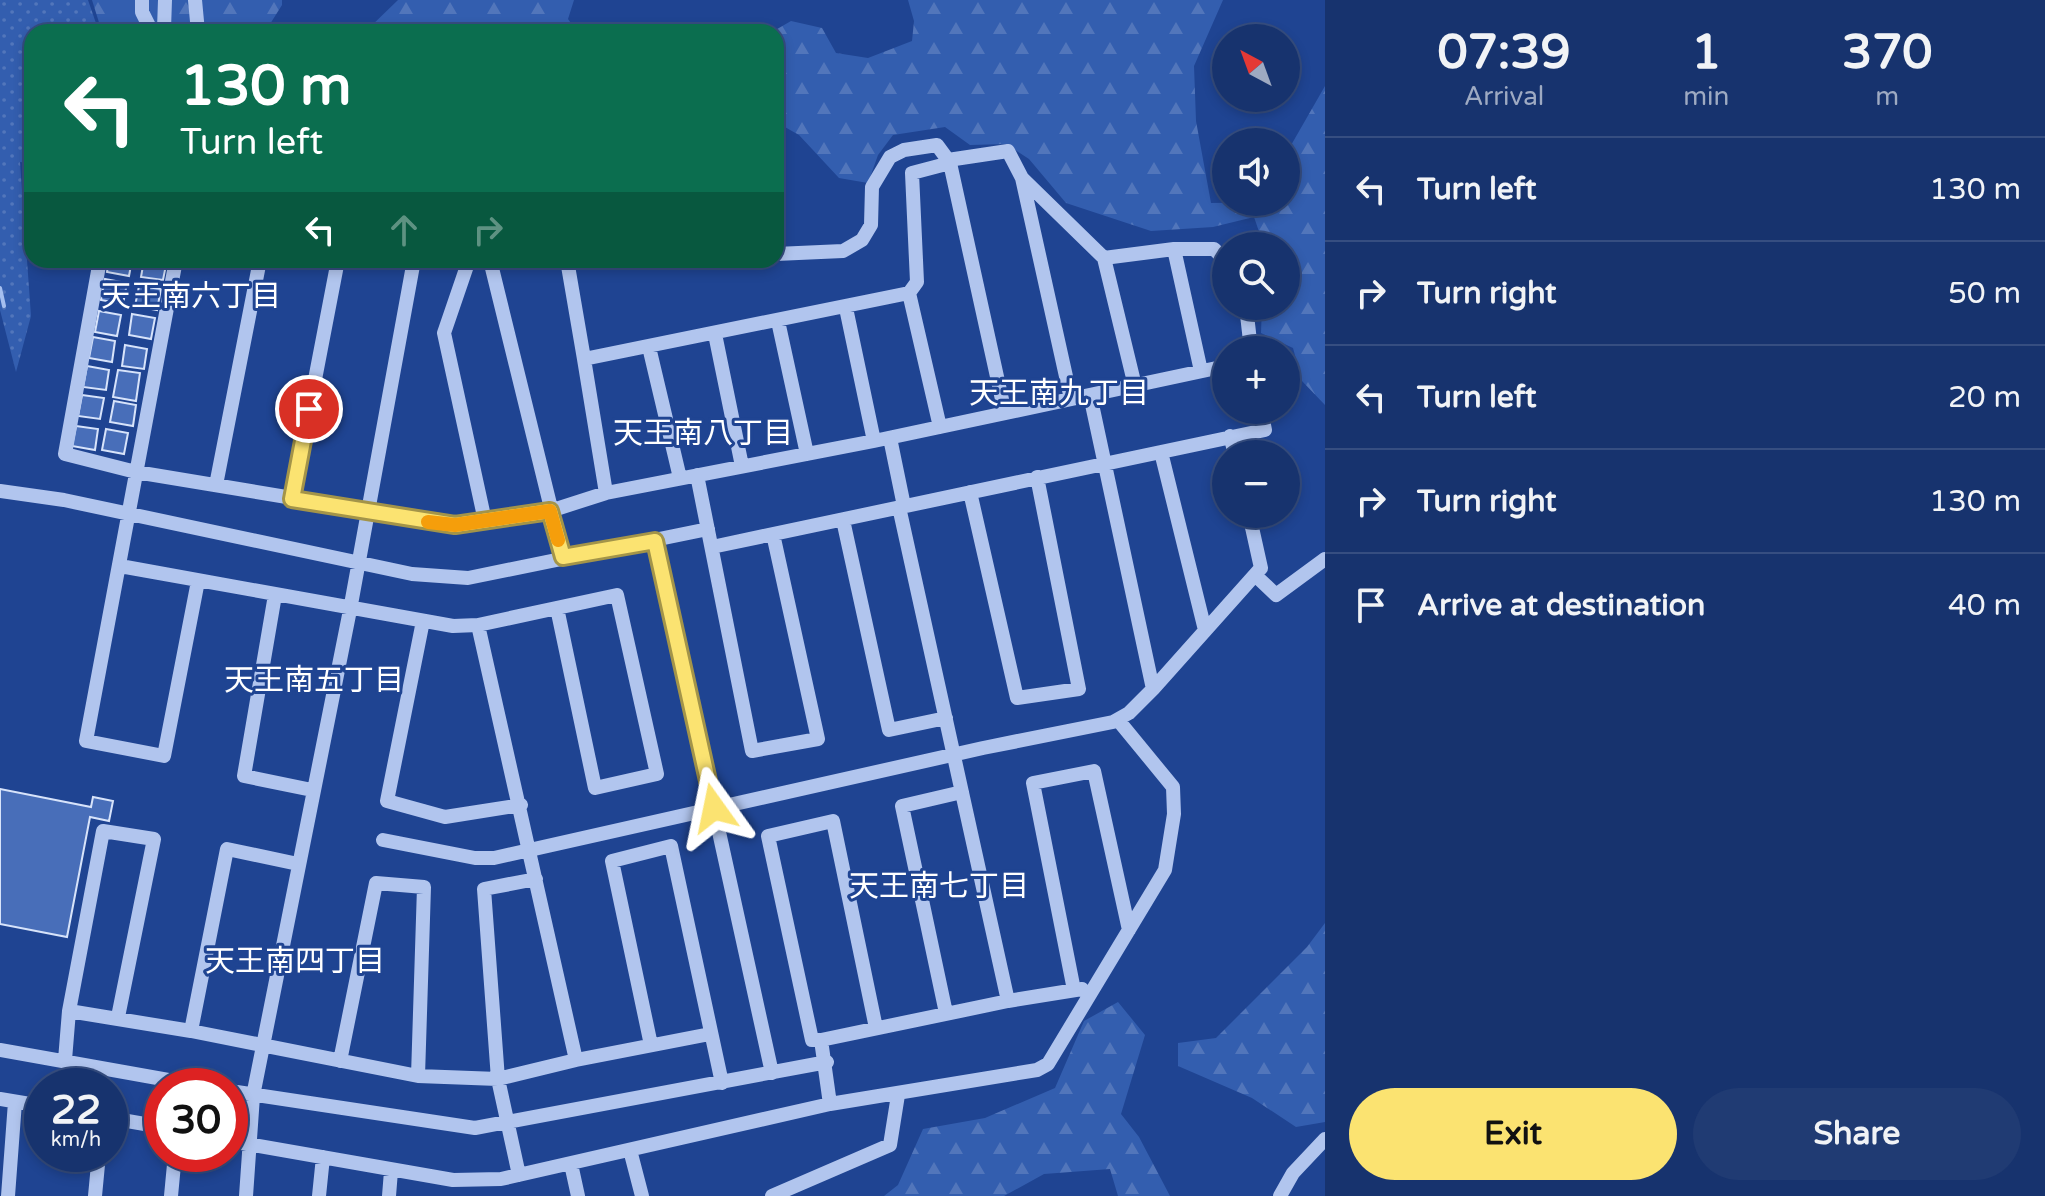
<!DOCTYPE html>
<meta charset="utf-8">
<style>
body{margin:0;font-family:"Varela Round","Noto Sans JP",sans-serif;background:#203b73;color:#f1f3f6;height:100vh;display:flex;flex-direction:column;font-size:30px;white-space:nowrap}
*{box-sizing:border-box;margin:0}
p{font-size:26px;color:#9eaac2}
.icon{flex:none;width:44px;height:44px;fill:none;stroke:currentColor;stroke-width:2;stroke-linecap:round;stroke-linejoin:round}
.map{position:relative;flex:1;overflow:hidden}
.side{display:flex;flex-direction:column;background:#17336e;width:720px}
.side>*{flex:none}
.banner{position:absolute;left:24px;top:24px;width:760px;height:244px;border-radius:24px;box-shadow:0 4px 12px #0003,0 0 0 2px #364e81;background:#0b6e4f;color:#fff;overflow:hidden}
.needle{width:52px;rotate:319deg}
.buttons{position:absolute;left:1212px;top:24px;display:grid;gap:16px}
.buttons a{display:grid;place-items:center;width:88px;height:88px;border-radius:50%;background:#17336e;box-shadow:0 4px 12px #0003,0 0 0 2px #364e81;font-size:40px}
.speed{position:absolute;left:24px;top:1068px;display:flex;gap:16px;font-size:40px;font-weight:700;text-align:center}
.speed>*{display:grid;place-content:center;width:104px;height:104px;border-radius:50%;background:#17336e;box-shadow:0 4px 12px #0003,0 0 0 2px #364e81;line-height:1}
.speed small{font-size:20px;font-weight:400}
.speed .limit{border:12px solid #d22;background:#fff;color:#111}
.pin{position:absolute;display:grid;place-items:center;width:68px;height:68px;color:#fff;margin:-34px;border:4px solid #fff;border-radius:50%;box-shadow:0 2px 8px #0007}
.me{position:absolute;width:88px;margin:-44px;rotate:348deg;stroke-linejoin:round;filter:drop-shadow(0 0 6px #0008)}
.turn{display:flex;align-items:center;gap:28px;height:168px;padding:0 24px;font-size:36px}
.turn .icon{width:104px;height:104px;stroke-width:2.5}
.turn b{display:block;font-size:56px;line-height:68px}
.lanes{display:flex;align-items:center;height:76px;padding:0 24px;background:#0003;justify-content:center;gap:40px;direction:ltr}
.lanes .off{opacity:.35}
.eta{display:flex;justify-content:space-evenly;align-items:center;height:136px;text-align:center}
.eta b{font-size:48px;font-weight:800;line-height:56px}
.primary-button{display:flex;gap:16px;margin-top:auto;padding:16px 24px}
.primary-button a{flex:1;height:92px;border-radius:48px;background:#fbe371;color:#111;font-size:32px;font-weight:800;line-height:92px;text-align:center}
.primary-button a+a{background:#203b73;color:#f1f3f6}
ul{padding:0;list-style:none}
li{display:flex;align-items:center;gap:24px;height:104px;padding:0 24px;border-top:2px solid #364e81}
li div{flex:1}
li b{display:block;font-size:30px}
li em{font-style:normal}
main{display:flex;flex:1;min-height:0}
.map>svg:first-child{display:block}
.forest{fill:url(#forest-firs)}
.park{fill:url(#park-dots)}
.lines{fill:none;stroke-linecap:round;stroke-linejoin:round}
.stream{stroke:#a5bfef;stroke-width:4}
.building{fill:#486eb9;stroke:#d7e3fa;stroke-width:2}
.minor{stroke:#b1c5ee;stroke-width:14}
.route-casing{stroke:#a39449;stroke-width:20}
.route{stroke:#fbe371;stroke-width:14}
.slow{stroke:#f59e0b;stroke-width:14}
.labels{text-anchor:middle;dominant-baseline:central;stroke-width:6;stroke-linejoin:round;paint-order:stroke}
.neighbourhood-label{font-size:30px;fill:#fff;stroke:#1f4492}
</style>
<main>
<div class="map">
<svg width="1325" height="1196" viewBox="0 0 1325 1196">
<defs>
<pattern id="forest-firs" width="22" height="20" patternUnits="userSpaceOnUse" patternTransform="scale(2)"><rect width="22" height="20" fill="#335eaf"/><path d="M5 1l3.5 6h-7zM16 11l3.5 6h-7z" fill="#5276bb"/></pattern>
<pattern id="park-dots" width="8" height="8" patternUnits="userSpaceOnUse" patternTransform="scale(2)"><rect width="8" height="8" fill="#335eaf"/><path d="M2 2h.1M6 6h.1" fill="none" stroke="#5276bb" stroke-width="1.8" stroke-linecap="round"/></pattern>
</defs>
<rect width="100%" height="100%" fill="#1f4492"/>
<path class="forest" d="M92 0H282V5L265 32H102Z
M398 0H574L568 19 577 32H365Z
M908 0H1223L1194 66 1196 121 1211 203 1286 202V154L1325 86V405L1302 381 1293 348 1261 333 1262 306H1286V246H1264L1254 217 1213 227 1151 231 1066 203 1029 159 1006 144 970 145 945 127 893 135 878 155 868 183 839 178 799 135 776 122V32H772L791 21 822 28 836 53 868 58 912 41 914 21Z
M1325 923V1122L1296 1127 1252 1098 1178 1066V1043L1216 1038 1307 947Z
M1118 1002 1145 1035 1121 1114 1139 1137 1170 1196H1118L1110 1169 1044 1174 1004 1196H884L898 1185 923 1129 985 1118 1055 1088 1084 1021Z"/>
<path class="park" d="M0 0H88L99 32H32V163L20 162 31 316 16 372 0 310Z"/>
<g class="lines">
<path class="stream" d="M0 288 4 306"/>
</g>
<path class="building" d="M109 260H132L129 276 107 272Z
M144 260H167L163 280 141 277Z
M105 279 127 283 123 304 101 300Z
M139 286 161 289 157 310 135 306Z
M99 311 121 315 117 336 95 332Z
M132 314 155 318 151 339 129 335Z
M93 337 115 341 112 362 89 358Z
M125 345 147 349 144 369 122 366Z
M87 366 109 370 106 390 83 387Z
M118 370 140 373 136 401 113 397Z
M82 395 104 398 100 419 78 416Z
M114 401 136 405 133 426 110 422Z
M76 426 98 429 95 450 72 446Z
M106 429 128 433 124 454 102 450Z
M0 789 91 807 93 797 113 801 109 821 90 817 67 937 0 924Z"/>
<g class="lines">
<path class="minor" d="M142 0V12L152 32
M195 0 198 32
M160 32 164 29 165 0
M950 163 1005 413
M1023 179 1104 258 1174 249H1214L1226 261
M1174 249 1201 371
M776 254 843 251 862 240 871 225 872 187 890 157 904 150 937 145 948 160
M1104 258 1135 386
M100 260 65 454 136 472 455 525 550 511 606 493 874 441 1226 366
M176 260 86 741 164 756 198 581
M469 260 444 333 485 521
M490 260 563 557
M567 260 584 359 909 293 917 282 912 173 950 163 948 160 1008 151 1022 178 1071 399
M909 293 940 427
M1246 306 1251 350
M846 308 874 441
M778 321 807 454
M715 334 742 466
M649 347 680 478
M584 359 606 493
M1090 395 1153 689
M1230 436 1235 454
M890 438 904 506
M1161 452 1205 630
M697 475 752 751 818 739 773 534
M216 485 260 260
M0 491 64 500 412 574 468 578 708 529
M970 492 1017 698 1079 689 1037 477
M292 499 338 260
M843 520 889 730 946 718
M655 541 772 1073
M712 547 1265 430 1261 410
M120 566 453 626 478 625 617 595 657 774 595 788 557 608
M1255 575 1276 595 1325 559
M275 595 244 776 312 790
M423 621 387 801 445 817 521 805
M478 625 576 1060
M383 840 475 858H494L983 748 1113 722 1129 713 1153 689 1261 568 1249 514
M1074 990 1033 783 1094 771 1129 930
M1008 1001 1082 989
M69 1011 191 1031 418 1076 498 1079 576 1060 710 1034
M946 1013 902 806 962 792
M191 1031 227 849 298 864
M821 1040H812L768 836 833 821 876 1028
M651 1045 612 861 671 846 722 1083
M0 1050 202 1086
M65 1060 69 1011 103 831 154 839 118 1017
M340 1061 376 883 424 887 418 1076
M230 1091 475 1128 827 1062
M0 1099 42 1106
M830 1104 821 1040 1008 1001 899 507
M110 1118 162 1127
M230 1141 453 1180 501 1179 830 1104 1037 1070 1048 1064 1165 870 1174 814 1173 787 1118 720
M630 1150 642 1196
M571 1164 578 1196
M519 1175 498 1079 484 889 536 879
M8 1196 15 1102
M95 1196 99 1154
M171 1196 175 1154
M246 1196 253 1096 350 610 414 260
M319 1196 323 1157
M389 1196 391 1171
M772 1196 890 1145 898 1095
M1280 1196 1293 1173 1325 1139"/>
</g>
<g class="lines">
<defs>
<path id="route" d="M309 409 292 499 455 525 550 511 563 557 655 541 714 808"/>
</defs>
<use href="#route" class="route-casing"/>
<use href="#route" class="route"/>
<path class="slow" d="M428 522 455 525 550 511 558 540"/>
</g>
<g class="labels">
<g class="neighbourhood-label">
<text x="191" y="296">天王南六丁目</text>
<text x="1059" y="393">天王南九丁目</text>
<text x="703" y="433">天王南八丁目</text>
<text x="314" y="680">天王南五丁目</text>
<text x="939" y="886">天王南七丁目</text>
<text x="295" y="961">天王南四丁目</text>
</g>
</g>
</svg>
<div class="buttons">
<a><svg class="needle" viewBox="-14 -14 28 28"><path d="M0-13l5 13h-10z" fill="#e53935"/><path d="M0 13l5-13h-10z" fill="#9eaac2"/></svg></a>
<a><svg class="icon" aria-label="sound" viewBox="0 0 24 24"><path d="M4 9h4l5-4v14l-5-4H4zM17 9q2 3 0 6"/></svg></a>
<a><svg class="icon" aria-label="search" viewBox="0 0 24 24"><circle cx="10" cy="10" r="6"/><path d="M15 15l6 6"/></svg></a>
<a>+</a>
<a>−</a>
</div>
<div class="speed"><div>22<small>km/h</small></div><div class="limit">30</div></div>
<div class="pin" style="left:309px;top:409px;background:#d93025"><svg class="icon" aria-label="arrive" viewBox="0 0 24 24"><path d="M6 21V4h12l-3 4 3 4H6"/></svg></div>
<svg class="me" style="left:714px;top:808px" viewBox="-20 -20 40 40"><path d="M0-17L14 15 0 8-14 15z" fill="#fbe371" stroke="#fff" stroke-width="4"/></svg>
<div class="banner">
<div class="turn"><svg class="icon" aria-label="left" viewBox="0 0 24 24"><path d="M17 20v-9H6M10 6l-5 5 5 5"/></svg><div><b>130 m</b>Turn left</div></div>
<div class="lanes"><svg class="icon" aria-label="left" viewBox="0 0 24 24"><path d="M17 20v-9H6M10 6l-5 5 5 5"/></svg><svg class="icon off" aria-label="ahead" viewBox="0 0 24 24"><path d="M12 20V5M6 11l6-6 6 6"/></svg><svg class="icon off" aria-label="right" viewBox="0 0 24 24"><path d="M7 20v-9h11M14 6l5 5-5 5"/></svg></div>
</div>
</div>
<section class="side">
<div class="eta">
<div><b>07:39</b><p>Arrival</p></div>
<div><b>1</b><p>min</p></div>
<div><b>370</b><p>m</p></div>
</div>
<ul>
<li><svg class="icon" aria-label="left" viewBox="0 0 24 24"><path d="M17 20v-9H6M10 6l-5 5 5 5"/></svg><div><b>Turn left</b></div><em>130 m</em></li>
<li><svg class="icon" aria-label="right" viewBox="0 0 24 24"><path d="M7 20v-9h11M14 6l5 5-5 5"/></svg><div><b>Turn right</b></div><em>50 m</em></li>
<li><svg class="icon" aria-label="left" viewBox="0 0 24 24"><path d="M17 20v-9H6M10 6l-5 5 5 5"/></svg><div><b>Turn left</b></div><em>20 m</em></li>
<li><svg class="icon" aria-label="right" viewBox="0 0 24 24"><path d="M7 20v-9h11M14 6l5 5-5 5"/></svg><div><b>Turn right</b></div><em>130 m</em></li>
<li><svg class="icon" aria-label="arrive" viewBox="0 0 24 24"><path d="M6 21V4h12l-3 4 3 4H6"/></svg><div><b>Arrive at destination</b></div><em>40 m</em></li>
</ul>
<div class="primary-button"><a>Exit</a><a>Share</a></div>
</section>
</main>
